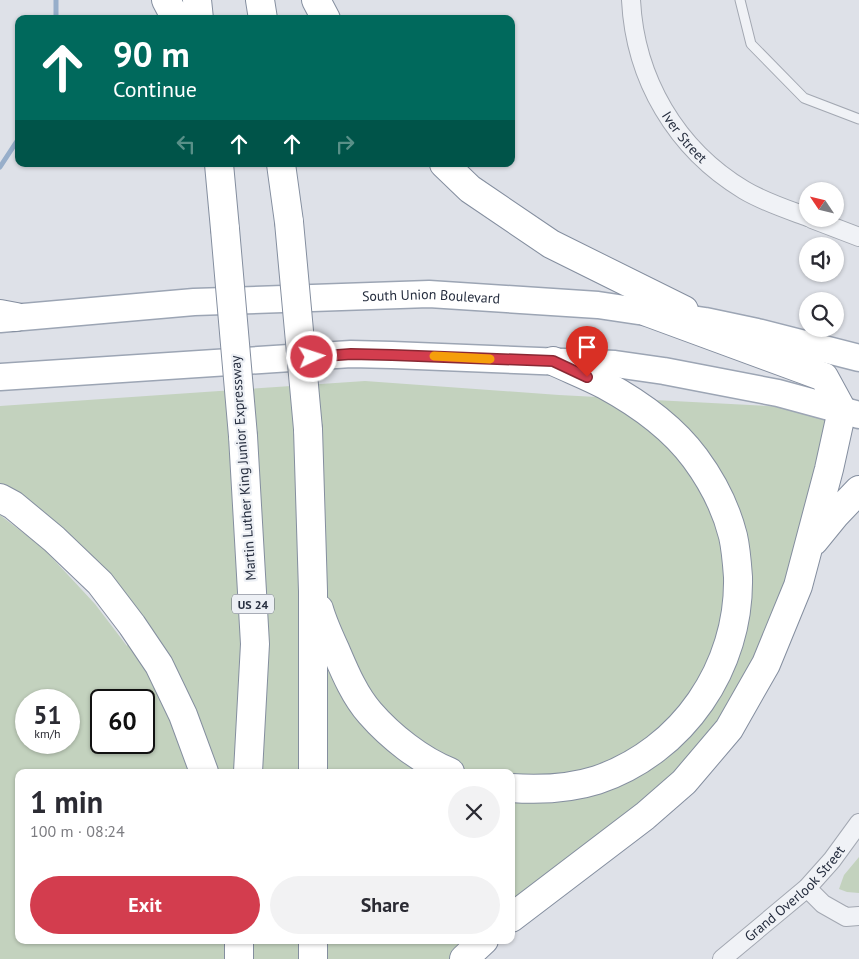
<!DOCTYPE html>
<meta charset="utf-8">
<style>
body{margin:0;font-family:"PT Sans",sans-serif;background:#f2f2f3;color:#2b2b33;height:100vh;display:flex;flex-direction:column;font-size:19px;white-space:nowrap}
*{box-sizing:border-box;margin:0}
p{font-size:16px;color:#7c7c81}
.icon{flex:none;width:28px;height:28px;fill:none;stroke:currentColor;stroke-width:2;stroke-linecap:round;stroke-linejoin:round}
.map{position:relative;flex:1;overflow:hidden}
.sheet{position:absolute;left:15px;top:769px;width:500px;height:175px;display:flex;flex-direction:column;background:#fff;border-radius:10px;box-shadow:0 1px 4px #0004}
.sheet>*{flex:none}
.hud{position:absolute;left:15px;top:15px;width:500px;height:152px;border-radius:10px;box-shadow:0 1px 4px #0004;background:#00695c;color:#fff;overflow:hidden}
.needle{width:32px;rotate:305deg}
.buttons{position:absolute;left:799px;top:182px;display:grid;gap:10px}
.buttons a{display:grid;place-items:center;width:45px;height:45px;border-radius:50%;background:#fff;box-shadow:0 1px 4px #0004;font-size:25px}
.speed{position:absolute;left:15px;top:689px;display:flex;gap:10px;font-size:25px;font-weight:700;text-align:center}
.speed>*{display:grid;place-content:center;width:65px;height:65px;border-radius:50%;background:#fff;box-shadow:0 1px 4px #0004;line-height:1}
.speed small{font-size:12px;font-weight:400}
.speed .limit{border:2px solid #111;border-radius:8px;background:#fff;color:#111}
.pin{position:absolute;display:grid;place-items:center;width:42px;height:42px;color:#fff;margin:-51px -21px;border-radius:50% 50% 50% 0;rotate:-45deg;box-shadow:0 0 5px #0007}
.pin .icon{rotate:45deg}
.me{position:absolute;width:55px;margin:-28px;rotate:86deg;stroke-linejoin:round;filter:drop-shadow(0 0 4px #0008)}
.turn{display:flex;align-items:center;gap:18px;height:105px;padding:0 15px;font-size:22px}
.turn .icon{width:65px;height:65px;stroke-width:2.5}
.turn b{display:block;font-size:35px;line-height:42px}
.lanes{display:flex;align-items:center;height:48px;padding:0 15px;background:#0003;justify-content:center;gap:25px;direction:ltr}
.lanes .off{opacity:.35}
.round{display:grid;place-items:center;flex:none;width:52px;height:52px;border-radius:26px;background:#f2f2f3}
.overview{display:flex;align-items:center;justify-content:space-between;height:85px;padding:0 15px}
h1{font-size:30px;font-weight:600;line-height:38px}
.cta{display:flex;gap:10px;margin-top:auto;padding:10px 15px}
.cta a{flex:1;height:58px;border-radius:30px;background:#d33d4e;color:#fff;font-size:20px;font-weight:600;line-height:58px;text-align:center}
.cta a+a{background:#f2f2f3;color:#2b2b33}
.map>svg:first-child{display:block}
.green{fill:#c3d2be;fill-rule:evenodd}
.lines{fill:none;stroke-linecap:round;stroke-linejoin:round}
.stream{stroke:#97aeca;stroke-width:5}
.service-casing{stroke:#a3a8b2;stroke-width:11}
.minor-casing{stroke:#a3a8b2;stroke-width:20}
.primary-casing{stroke:#9ca5b4;stroke-width:29}
.motorway-casing{stroke:#848e9f;stroke-width:30}
.service{stroke:#f0f2f6;stroke-width:9}
.minor{stroke:#f0f2f6;stroke-width:18}
.primary{stroke:#fff;stroke-width:26}
.motorway{stroke:#fff;stroke-width:28}
.motorway-bridge-casing{stroke:#848e9f;stroke-width:30;stroke-linecap:butt}
.motorway-bridge{stroke:#fff;stroke-width:28}
.route-casing{stroke:#892833;stroke-width:12}
.route{stroke:#d33d4e;stroke-width:9}
.slow{stroke:#f59e0b;stroke-width:9}
.labels{text-anchor:middle;dominant-baseline:central;stroke-width:4.5;stroke-linejoin:round;paint-order:stroke}
.shield{fill:#edf0f5;stroke:#626876;stroke-width:1}
.shield-label{font-size:12px;font-weight:bold;fill:#262e3f}
.street-label{font-size:14px;fill:#262e3f;stroke:#edf0f5}
</style>
<div class="map">
<svg width="859" height="959" viewBox="0 0 859 959">
<rect width="100%" height="100%" fill="#dee1e8"/>
<path class="green" d="M365 381 559 395 842 410 798 586 729 729 511 918V772H19V940H487L466 959H0V515L43 548 95 604 127 646 135 613 0 487V406ZM26 700H69V742H26ZM101 700H144V742H101Z
M859 857V893L847 892 839 889 844 875Z"/>
<g class="lines">
<path class="stream" d="M56 19V0
M0 167 19 138"/>
<defs>
<path id="service" d="M740 0 751 44 804 98 859 119"/>
<g id="minor">
<path id="s1" d="M631 0C635 79 676 149 744 190 764 202 786 209 808 217"/>
<path d="M812 219 859 237"/>
<path d="M807 888 823 904 846 917 859 916"/>
<path id="s2" d="M722 959 807 888 832 860 859 823"/>
</g>
<g id="primary">
<path id="s3" d="M0 319 194 302 429 294 598 305 705 321 757 332 859 358"/>
<path d="M0 377 351 354 392 355 615 364 664 371 778 393 859 415"/>
</g>
<path id="motorway" d="M166 0 176 19
M197 0 199 19
M260 0 263 19
M316 0 326 19
M219 164 225 229
M281 164 289 222
M444 164 470 189 551 244 684 310
M0 314 16 317
M308 429 313 591V772
M243 436 255 644 248 772
M0 498 13 505 54 539 100 583 132 625 159 665 183 715 204 772
M814 541 836 514 859 490
M319 609C323 623 329 636 335 649 344 670 354 695 370 713 390 736 421 761 450 772
M511 788C540 790 569 789 597 780 683 751 740 667 738 577 737 563 736 549 733 536 726 508 712 481 695 458 672 427 638 403 605 385 588 376 570 369 553 361
M511 918 645 816 684 782 729 729 766 664 798 586 829 469 842 410 824 377 647 312
M239 959V940
M313 959V940
M464 959 484 940"/>
</defs>
<use href="#service" class="service-casing"/>
<use href="#minor" class="minor-casing"/>
<use href="#primary" class="primary-casing"/>
<use href="#motorway" class="motorway-casing"/>
<use href="#service" class="service"/>
<use href="#minor" class="minor"/>
<use href="#primary" class="primary"/>
<use href="#motorway" class="motorway"/>
<defs>
<path id="motorway-bridge" d="M289 222 308 429
M225 229 243 436"/>
</defs>
<use href="#motorway-bridge" class="motorway-bridge-casing"/>
<use href="#motorway-bridge" class="motorway-bridge"/>
</g>
<g class="lines">
<defs>
<path id="route" d="M312 357 351 354 392 355 553 361 587 377"/>
</defs>
<use href="#route" class="route-casing"/>
<use href="#route" class="route"/>
<path class="slow" d="M434 356 490 359"/>
</g>
<g class="labels">
<rect class="shield" x="232" y="594.5" width="42" height="19" rx="4"/>
<g class="shield-label">
<text x="253" y="604">US 24</text>
</g>
<g class="street-label">
<text stroke="none"><textPath href="#s1" startOffset="150">Iver Street</textPath></text>
<text stroke="none"><textPath href="#s3" startOffset="432">South Union Boulevard</textPath></text>
<text transform="translate(243 468) rotate(-94)">Martin Luther King Junior Expressway</text>
<text stroke="none"><textPath href="#s2" startOffset="98">Grand Overlook Street</textPath></text>
</g>
</g>
</svg>
<div class="buttons">
<a><svg class="needle" viewBox="-14 -14 28 28"><path d="M0-13l5 13h-10z" fill="#e53935"/><path d="M0 13l5-13h-10z" fill="#7c7c81"/></svg></a>
<a><svg class="icon" aria-label="sound" viewBox="0 0 24 24"><path d="M4 9h4l5-4v14l-5-4H4zM17 9q2 3 0 6"/></svg></a>
<a><svg class="icon" aria-label="search" viewBox="0 0 24 24"><circle cx="10" cy="10" r="6"/><path d="M15 15l6 6"/></svg></a>
</div>
<div class="speed"><div>51<small>km/h</small></div><div class="limit">60</div></div>
<div class="pin" style="left:587px;top:377px;background:#d93025"><svg class="icon" aria-label="arrive" viewBox="0 0 24 24"><path d="M6 21V4h12l-3 4 3 4H6"/></svg></div>
<svg class="me" style="left:312px;top:357px" viewBox="-20 -20 40 40"><circle r="17" fill="#d33d4e" stroke="#fff" stroke-width="3"/><path d="M0-11L8 9 0 5-8 9z" fill="#fff"/></svg>
<div class="hud">
<div class="turn"><svg class="icon" aria-label="ahead" viewBox="0 0 24 24"><path d="M12 20V5M6 11l6-6 6 6"/></svg><div><b>90 m</b>Continue</div></div>
<div class="lanes"><svg class="icon off" aria-label="left" viewBox="0 0 24 24"><path d="M17 20v-9H6M10 6l-5 5 5 5"/></svg><svg class="icon" aria-label="ahead" viewBox="0 0 24 24"><path d="M12 20V5M6 11l6-6 6 6"/></svg><svg class="icon" aria-label="ahead" viewBox="0 0 24 24"><path d="M12 20V5M6 11l6-6 6 6"/></svg><svg class="icon off" aria-label="right" viewBox="0 0 24 24"><path d="M7 20v-9h11M14 6l5 5-5 5"/></svg></div>
</div>
<section class="sheet">
<div class="overview"><div><h1>1 min</h1><p>100 m · 08:24</p></div><a class="round"><svg class="icon" aria-label="close" viewBox="0 0 24 24"><path d="M6 6l12 12M18 6L6 18"/></svg></a></div>
<div class="cta"><a>Exit</a><a>Share</a></div>
</section>
</div>
